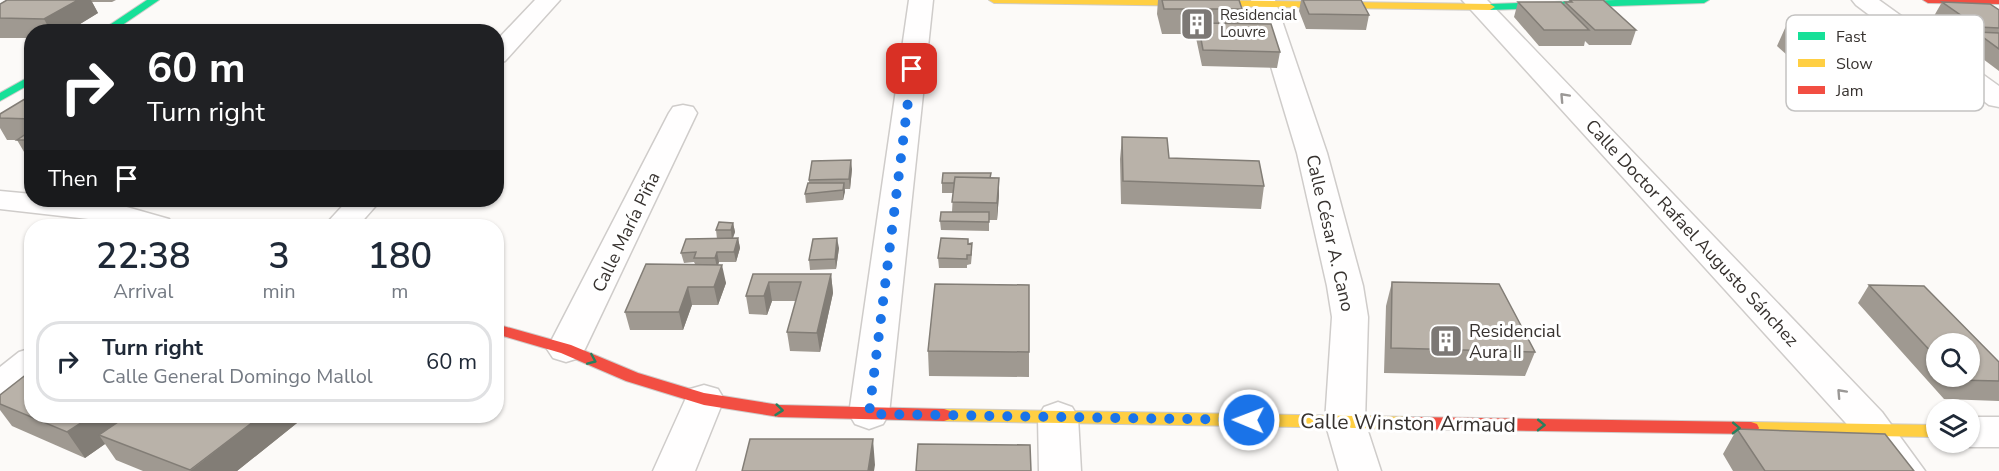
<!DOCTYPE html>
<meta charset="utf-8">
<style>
body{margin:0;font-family:"Nunito Sans",sans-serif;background:#f2f2f3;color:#1f2937;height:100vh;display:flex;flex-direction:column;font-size:22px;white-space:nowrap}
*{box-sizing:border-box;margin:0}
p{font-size:20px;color:#747a83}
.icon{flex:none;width:33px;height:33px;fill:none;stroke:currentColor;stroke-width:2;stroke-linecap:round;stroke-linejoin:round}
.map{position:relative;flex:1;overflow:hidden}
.panel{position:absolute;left:24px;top:219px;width:480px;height:204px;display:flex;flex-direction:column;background:#fff;border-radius:24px;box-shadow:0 2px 4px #0004}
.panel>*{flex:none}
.hud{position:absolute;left:24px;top:24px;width:480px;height:183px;border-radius:24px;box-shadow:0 2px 4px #0004;background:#202124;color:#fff;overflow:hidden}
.controls{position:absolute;left:1926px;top:333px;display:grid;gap:12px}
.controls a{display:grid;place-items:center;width:54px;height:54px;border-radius:50%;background:#fff;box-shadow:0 2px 4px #0004;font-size:30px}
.pin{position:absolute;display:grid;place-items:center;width:51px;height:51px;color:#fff;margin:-26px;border-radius:12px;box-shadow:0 3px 9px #0006}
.me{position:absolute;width:66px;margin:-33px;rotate:271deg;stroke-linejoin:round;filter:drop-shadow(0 0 4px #0008)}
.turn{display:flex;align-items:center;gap:21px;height:126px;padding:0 24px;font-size:27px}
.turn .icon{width:78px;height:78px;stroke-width:2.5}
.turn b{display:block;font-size:42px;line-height:51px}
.then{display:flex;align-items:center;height:57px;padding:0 24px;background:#0003;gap:12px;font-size:22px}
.eta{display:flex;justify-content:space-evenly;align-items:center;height:102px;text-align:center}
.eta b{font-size:36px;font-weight:600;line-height:42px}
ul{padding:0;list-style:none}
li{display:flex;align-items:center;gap:18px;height:81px;margin:0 12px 9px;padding:0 12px;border:3px solid #e0e1e3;border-radius:24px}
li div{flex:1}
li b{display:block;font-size:22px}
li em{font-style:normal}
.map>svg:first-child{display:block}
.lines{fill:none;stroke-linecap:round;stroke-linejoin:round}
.street-casing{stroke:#cfccca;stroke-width:3}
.fast-casing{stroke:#cfccca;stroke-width:2}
.slow-casing{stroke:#cfccca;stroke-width:2}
.jam-casing{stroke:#cfccca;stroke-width:2}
.street{fill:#fffefe;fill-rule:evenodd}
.fast{fill:#16e098;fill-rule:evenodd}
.slow{fill:#ffcf43;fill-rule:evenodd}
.jam{fill:#f24e42;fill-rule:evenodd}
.wall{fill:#9f9991;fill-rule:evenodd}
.shaded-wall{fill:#827d76}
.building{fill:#b9b2a9;stroke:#827d76;stroke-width:1.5}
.oneway{stroke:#9b9896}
.oneway2{stroke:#28805e}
.route{stroke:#1a73e8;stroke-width:10;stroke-dasharray:0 18}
.labels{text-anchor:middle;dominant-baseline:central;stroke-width:6;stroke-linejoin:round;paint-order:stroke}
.far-poi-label{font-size:15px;fill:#37322f;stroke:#fff;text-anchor:start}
.street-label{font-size:18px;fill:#37322f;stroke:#fff}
.poi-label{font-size:18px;fill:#37322f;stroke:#fff;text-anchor:start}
.near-street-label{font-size:21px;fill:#37322f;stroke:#fff}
.key{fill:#fff;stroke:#c3c2c1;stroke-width:1.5}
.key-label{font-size:16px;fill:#37322f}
</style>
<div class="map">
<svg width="1999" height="471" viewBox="0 0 1999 471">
<rect width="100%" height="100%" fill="#fcfaf8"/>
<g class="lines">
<defs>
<path id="street" d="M535 0H560L505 61 496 64V41Z
M909 0H933L889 414 883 424 869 429 855 424 849 414Z
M1251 0H1275L1327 153 1363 286 1368 317 1365 422 1381 471H1339L1325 422 1332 317 1327 286 1297 153Z
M1462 0H1487L1882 412 1925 471H1881L1854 432Z
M1852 0H1879L1999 86V107L1989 105 1856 5Z
M683 105 693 107 697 113 585 349 579 358 566 362 553 358 547 349 669 113 673 107Z
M0 191 32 194V200H82L109 202 169 219 173 226H124L106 221 0 209Z
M348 200H381L358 226H324Z
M32 348V383L14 399 0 403V367L19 352Z
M704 385 718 389 724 399 695 471H653L690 389Z
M1058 402 1072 407 1078 417 1081 471H1039L1038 417 1044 407Z
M1970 417H1999V447H1970L1955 443 1970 442Z"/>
<path id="fast" d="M147 0H159L112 32H99Z
M1616 0H1709L1704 3 1490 10 1485 7 1490 4Z
M32 75V83L0 101V93Z"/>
<path id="slow" d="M989 0H1198L1490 4 1495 7 1490 10 994 3Z
M944 409 1413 417 1419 419 1421 423 1419 427 1413 429 944 421 938 419 936 415 938 411Z
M1751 422 1936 425V437L1751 434 1745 432 1743 428 1745 424Z"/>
<path id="jam" d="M1923 0H1999V4L1928 3Z
M496 324 571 345 638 373 704 393 779 405 944 409 950 411 952 415 950 419 944 421 779 417 704 405 626 381 561 353 496 334Z
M1413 417 1751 422 1757 424 1759 428 1757 432 1751 434 1413 429 1407 427 1405 423 1407 419Z"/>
</defs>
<use href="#street" class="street-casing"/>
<use href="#fast" class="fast-casing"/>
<use href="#slow" class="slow-casing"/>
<use href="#jam" class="jam-casing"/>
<use href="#street" class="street"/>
<use href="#fast" class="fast"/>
<use href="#slow" class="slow"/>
<use href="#jam" class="jam"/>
</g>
<path class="wall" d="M7 0H116L112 2H92L98 13 67 32H32V38H0V4Z
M1158 0H1239L1242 9 1240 24 1280 52 1277 68 1202 66 1196 38 1197 34H1162L1157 14Z
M1301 0H1361L1369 15 1366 30 1306 29 1299 11Z
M1569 0H1603L1636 30 1631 45H1589L1585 41 1584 46H1539L1514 17 1518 2 1564 5 1565 2H1568Z
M1942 2 1999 10V71L1967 47 1970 42 1934 16Z
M1786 26 1940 55 1928 76 1805 71 1777 46Z
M32 97V162H30L17 140H7L0 128V114Z
M1122 137 1169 158 1264 186 1261 209 1121 204 1120 159Z
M852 169 850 189H845L843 200 806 203 805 194 809 183V180Z
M991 178 999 195 997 220H989V231L941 230 940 221 952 212 953 193H942V183Z
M733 223 735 232 733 238H738L740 248 736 262H719L718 265 726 283 718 305H692L683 330H630L625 312 695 264 694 262 684 263 681 253 717 239 716 230Z
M968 244 972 253 971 264 967 265V268H939L938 258Z
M839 248 836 269 810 270 809 260Z
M753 274H831L833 293 820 352 790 351 787 332 796 301H772L767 315 749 314 746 296Z
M1392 282 1535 352 1525 376 1384 373 1386 306Z
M1869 285 1999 362V401L1944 399 1858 303ZM1936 344 1970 376H1936Z
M928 351 1029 352V377L929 376Z
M0 395 32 416H300L302 419 237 471H143L116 460 105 444 85 458 12 426 0 410Z
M1737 429 1914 471H1733L1723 454Z"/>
<path class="shaded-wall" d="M58 0H91L98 13 67 32H51L44 19Z
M851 160 852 169 850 189 849 179Z
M999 178V195L997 220V203Z
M844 183 845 192 843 200V190Z
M733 223 735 232 732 240 731 230Z
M738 238 740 248 736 262 734 252Z
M837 238 839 248 836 269 835 259Z
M717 252 719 262 717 268 715 258Z
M722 265 726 283 718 305 714 287Z
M831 274 833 293 820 352 817 333Z
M769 282 772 301 767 315 764 296Z
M688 287 692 305 683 330 679 312Z
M92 416H146L99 435 105 444 85 458 67 432Z
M261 416H300L302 419 237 471H190Z
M873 439 875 465 874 471H868Z"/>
<path class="building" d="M7 0H78L44 19 0 18V4Z
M1162 0H1239L1242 9H1164Z
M1303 0H1361L1369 15 1309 14Z
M1570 0H1603L1636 30H1595L1565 2H1572Z
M1518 2H1561L1589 30H1544Z
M1942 2 1990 4 1999 10V28L1978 27Z
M1198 23 1271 24 1280 52 1203 50Z
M1976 32 1999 33V49Z
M28 97H32V119L0 118V114Z
M32 130V140H17Z
M1122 137 1167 138 1169 158 1259 161 1264 186 1123 181Z
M851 160 849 179 809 180 812 161Z
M943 173H991L990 178 955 177 954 183H942Z
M955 177 999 178 997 203 952 202Z
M808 183H844L843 190 805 194Z
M941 212H989V222L940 221Z
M719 222 733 223 731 230H716Z
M738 238 734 252H717L715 258H694L696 252 681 253 686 239Z
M837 238 835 259 809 260 813 239Z
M941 238 968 239V244L972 243 971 255H967V259L938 258Z
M646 264 722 265 714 287H688L679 312H625Z
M753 274H831L817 333 787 332 801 282H769L764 296H746Z
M1392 282 1499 284 1535 352 1391 348Z
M935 284 1029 285V352L928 351Z
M1869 285 1924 286 1999 362V381L1957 380 1954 376H1970V344H1936V357Z
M32 370V416H92L67 432 0 404V395Z
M127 416H261L190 470 99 435Z
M1737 429 1885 434 1914 471H1765Z
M750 439H873L868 471H742Z
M918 444 1030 445 1031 471H916Z"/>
<defs><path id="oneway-chevron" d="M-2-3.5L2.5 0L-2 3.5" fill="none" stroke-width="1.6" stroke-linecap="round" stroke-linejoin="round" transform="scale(1.5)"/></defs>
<g class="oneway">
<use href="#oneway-chevron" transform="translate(1564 97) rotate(-133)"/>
<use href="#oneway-chevron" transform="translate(1841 393) rotate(-133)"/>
</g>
<g class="oneway2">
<use href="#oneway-chevron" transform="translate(592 360) rotate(23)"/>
<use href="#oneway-chevron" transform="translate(779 410) rotate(6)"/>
<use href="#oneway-chevron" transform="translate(1541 425) rotate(1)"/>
<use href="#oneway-chevron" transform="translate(1736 428) rotate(1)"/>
</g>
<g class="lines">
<path class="route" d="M912 69 869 414 1249 420"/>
</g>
<defs>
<symbol id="building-square" viewBox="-11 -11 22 22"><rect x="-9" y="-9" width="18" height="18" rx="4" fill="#7c7875" stroke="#fff"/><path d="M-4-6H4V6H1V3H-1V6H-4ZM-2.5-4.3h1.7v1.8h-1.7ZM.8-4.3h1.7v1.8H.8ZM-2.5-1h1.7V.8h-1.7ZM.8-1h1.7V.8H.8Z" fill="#fff"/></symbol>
</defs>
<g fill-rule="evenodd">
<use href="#building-square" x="1178" y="5" width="38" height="38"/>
<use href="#building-square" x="1427" y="322" width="38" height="38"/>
</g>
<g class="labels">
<g class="far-poi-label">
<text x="1220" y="15">Residencial<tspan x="1220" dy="17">Louvre</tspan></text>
</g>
<g class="street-label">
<text transform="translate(626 232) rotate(-64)">Calle María Piña</text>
<text transform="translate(1330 233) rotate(77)">Calle César A. Cano</text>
<text transform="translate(1692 233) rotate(47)">Calle Doctor Rafael Augusto Sánchez</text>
</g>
<g class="poi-label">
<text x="1469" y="331">Residencial<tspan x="1469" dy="21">Aura II</tspan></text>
</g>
<g class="near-street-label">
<text transform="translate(1408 423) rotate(1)">Calle Winston Armaud</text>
</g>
</g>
<rect x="1786" y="15" width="198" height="96" rx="9" class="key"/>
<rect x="1798" y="32" width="27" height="8" fill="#16e098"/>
<rect x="1798" y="59" width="27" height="8" fill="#ffcf43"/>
<rect x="1798" y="86" width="27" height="8" fill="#f24e42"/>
<g class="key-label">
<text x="1836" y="42">Fast</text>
<text x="1836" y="69">Slow</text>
<text x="1836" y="96">Jam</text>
</g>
</svg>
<div class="controls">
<a><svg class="icon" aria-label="search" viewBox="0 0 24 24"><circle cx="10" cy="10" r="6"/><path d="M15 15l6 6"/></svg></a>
<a><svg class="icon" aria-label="layers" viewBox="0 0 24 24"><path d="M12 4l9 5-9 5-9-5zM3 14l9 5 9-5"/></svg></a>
</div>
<div class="pin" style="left:912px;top:69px;background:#d93025"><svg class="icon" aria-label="arrive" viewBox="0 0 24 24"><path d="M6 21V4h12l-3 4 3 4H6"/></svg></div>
<svg class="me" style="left:1249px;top:420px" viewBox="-20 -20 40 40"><circle r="17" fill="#1a73e8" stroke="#fff" stroke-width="3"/><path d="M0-11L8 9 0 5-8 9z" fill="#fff"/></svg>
<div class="hud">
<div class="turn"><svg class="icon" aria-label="right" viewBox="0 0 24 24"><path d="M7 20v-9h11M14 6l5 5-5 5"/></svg><div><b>60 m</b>Turn right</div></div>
<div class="then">Then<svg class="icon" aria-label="arrive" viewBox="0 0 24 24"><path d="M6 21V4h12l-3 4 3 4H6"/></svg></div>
</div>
<section class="panel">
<div class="eta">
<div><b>22:38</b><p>Arrival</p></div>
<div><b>3</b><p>min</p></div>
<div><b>180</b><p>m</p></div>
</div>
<ul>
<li><svg class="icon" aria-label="right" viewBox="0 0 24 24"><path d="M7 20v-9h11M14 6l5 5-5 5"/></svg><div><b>Turn right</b><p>Calle General Domingo Mallol</p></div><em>60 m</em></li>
</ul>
</section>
</div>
